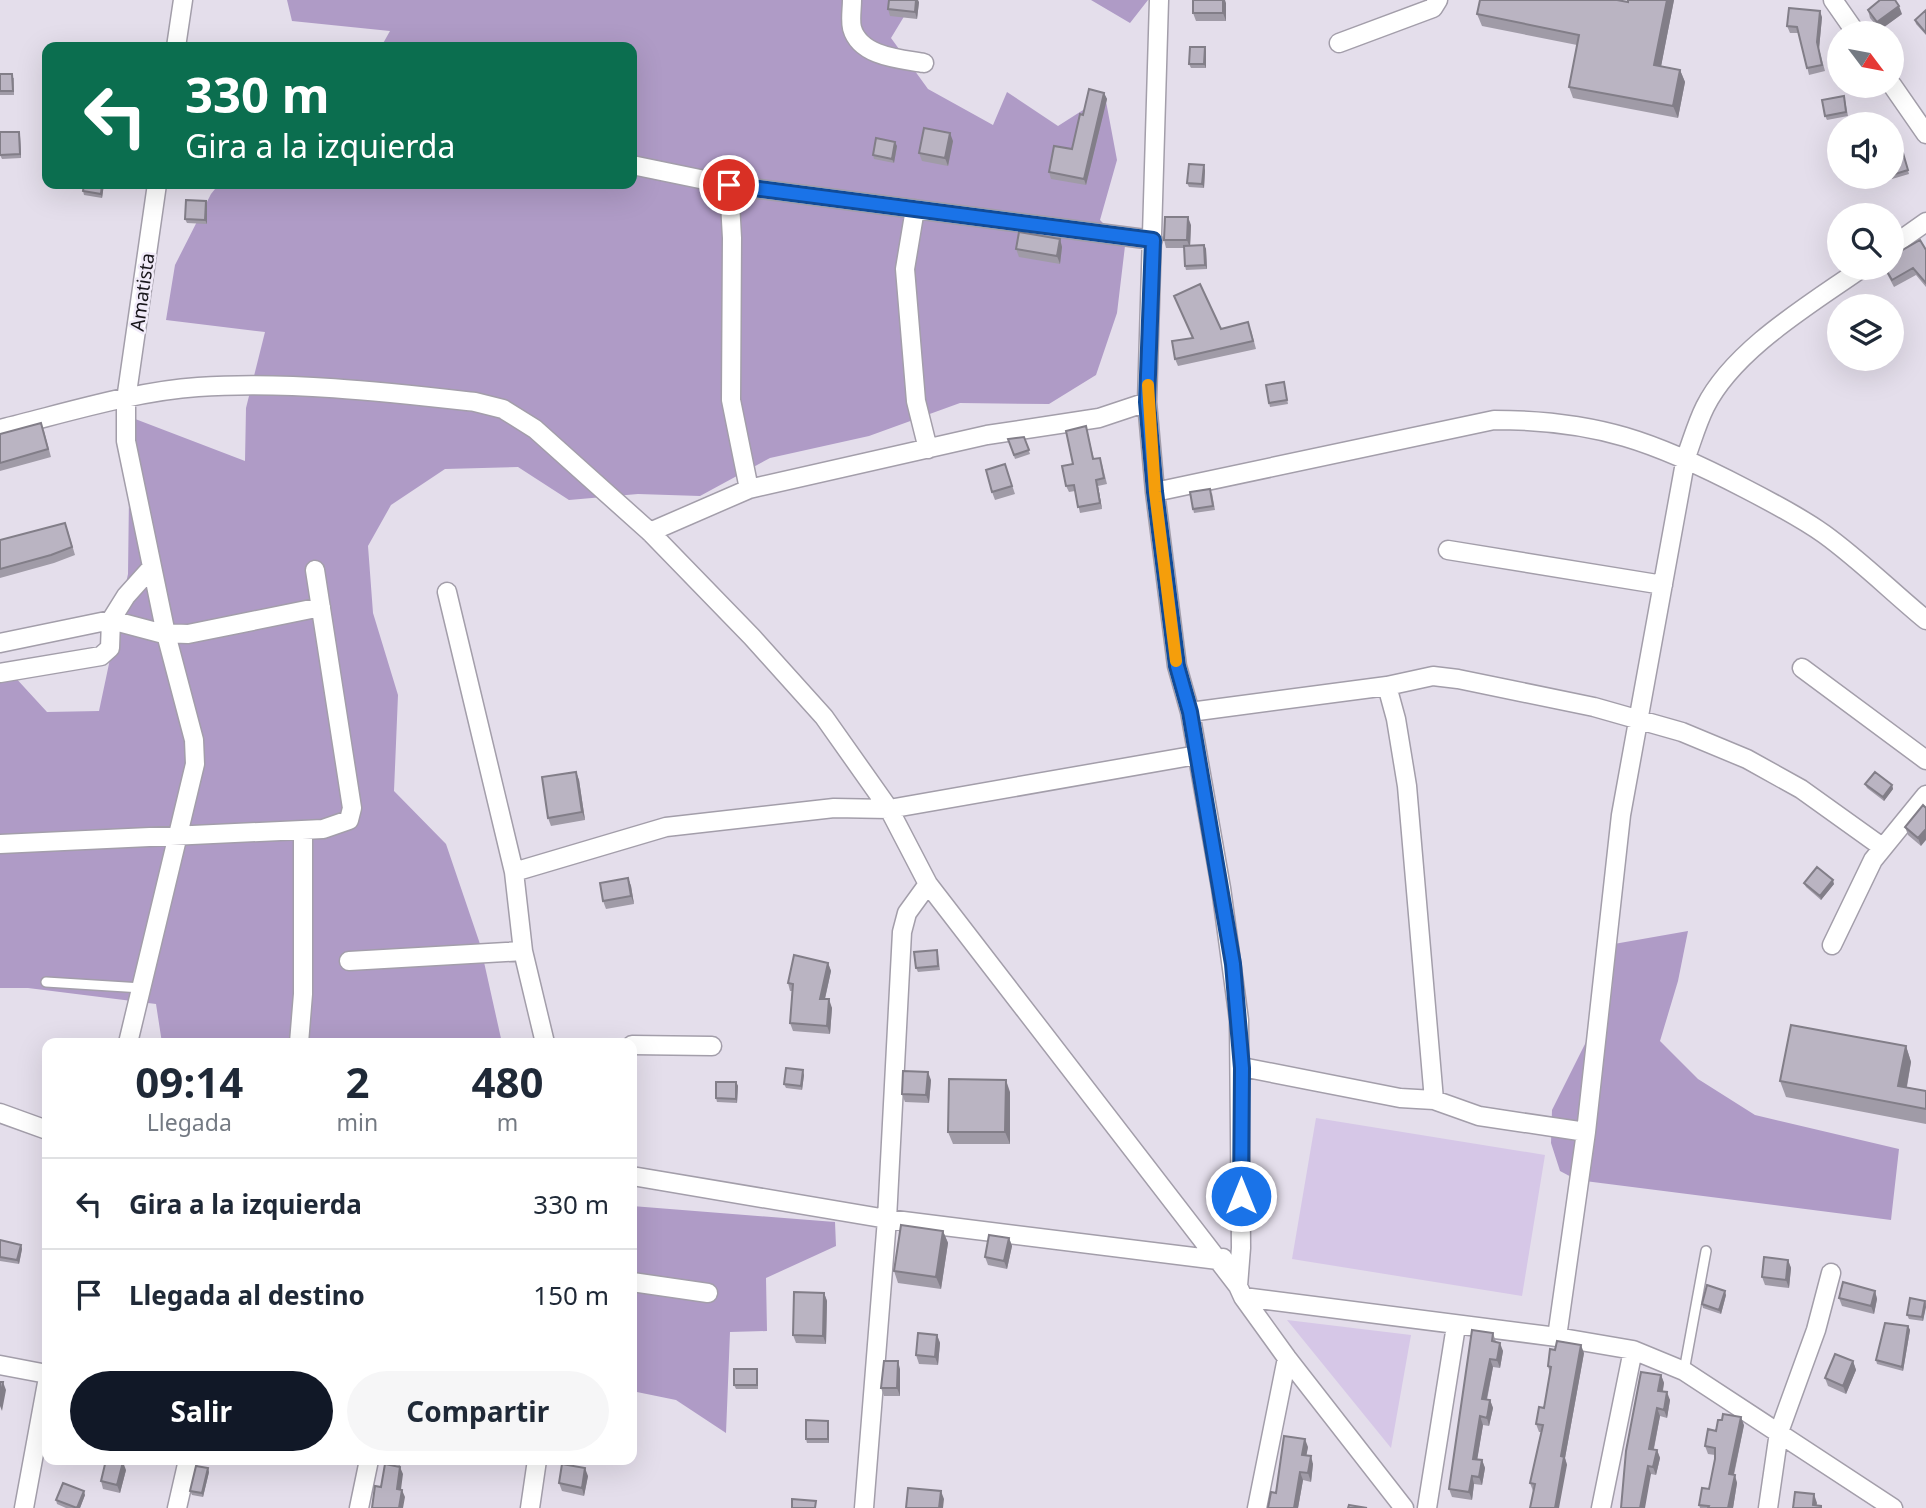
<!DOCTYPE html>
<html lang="es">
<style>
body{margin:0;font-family:"Noto Sans",sans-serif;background:#f6f6f7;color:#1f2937;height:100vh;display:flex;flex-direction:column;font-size:26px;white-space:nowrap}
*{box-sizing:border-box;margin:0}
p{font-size:23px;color:#747a83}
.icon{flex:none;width:38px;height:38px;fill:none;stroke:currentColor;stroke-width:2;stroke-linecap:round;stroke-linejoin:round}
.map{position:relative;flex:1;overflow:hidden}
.panel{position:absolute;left:42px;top:1038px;width:595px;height:427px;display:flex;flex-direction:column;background:#fff;border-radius:14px;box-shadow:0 7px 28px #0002}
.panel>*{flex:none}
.guide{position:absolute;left:42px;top:42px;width:595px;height:147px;border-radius:14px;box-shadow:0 7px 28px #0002;background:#0b6e4f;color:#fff;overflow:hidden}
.needle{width:46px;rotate:122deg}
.controls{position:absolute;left:1827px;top:21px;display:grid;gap:14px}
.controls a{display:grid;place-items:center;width:77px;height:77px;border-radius:50%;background:#fff;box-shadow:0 7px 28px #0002;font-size:35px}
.pin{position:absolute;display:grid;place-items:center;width:60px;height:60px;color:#fff;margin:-30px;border:4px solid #fff;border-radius:50%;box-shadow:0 2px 7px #0007}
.me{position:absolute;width:77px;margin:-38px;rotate:0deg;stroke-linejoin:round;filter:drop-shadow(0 0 5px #0008)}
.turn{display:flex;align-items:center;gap:24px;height:147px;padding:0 28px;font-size:32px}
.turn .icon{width:91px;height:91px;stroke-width:2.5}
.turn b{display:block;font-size:49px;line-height:60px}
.eta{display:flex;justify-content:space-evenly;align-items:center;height:119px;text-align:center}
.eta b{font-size:42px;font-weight:700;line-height:49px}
.primary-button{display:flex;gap:14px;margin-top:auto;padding:14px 28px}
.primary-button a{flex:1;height:80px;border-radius:42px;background:#111827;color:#fff;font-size:28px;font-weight:700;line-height:80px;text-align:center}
.primary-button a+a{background:#f6f6f7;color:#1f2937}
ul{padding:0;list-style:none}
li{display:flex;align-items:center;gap:21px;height:91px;padding:0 28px;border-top:2px solid #e0e1e3}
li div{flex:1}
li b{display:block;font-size:26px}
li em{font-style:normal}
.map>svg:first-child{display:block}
.green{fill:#d6c7e7}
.forest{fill:#af9bc6}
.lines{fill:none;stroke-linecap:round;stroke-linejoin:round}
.service-casing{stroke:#a39eaa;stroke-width:12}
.minor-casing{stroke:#a39eaa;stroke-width:21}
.service{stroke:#fff;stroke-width:9}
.minor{stroke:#fff;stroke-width:18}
.wall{fill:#a09ba7}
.shaded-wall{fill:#827e88}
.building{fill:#bab4c2;stroke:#827e88;stroke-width:2}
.route-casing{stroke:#114b97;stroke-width:18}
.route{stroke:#1a73e8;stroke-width:12}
.slow{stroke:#f59e0b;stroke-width:12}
.labels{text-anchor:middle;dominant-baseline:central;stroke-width:5;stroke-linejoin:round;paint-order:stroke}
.street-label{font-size:19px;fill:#19171c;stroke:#f1ebf9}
</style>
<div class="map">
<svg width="1926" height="1508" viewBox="0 0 1926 1508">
<rect width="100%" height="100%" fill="#e4deeb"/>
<path class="green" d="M1316 1118 1545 1155 1522 1296 1292 1259Z
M1287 1320 1411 1335 1391 1448Z"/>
<path class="forest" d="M287 0H914L891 38 928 89 993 125 1007 92 1058 126 1105 96 1117 160 1100 220 1125 246 1117 313 1096 375 1049 404 960 403 869 436 770 458 700 496 638 494 569 500 518 467 445 469 391 505 368 546 373 613 398 695 394 791 446 844 480 944 502 1043H162L156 1004 28 988H0V670L13 675 47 712 99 711 128 574 130 417 245 461 246 408 265 332 166 320 175 265 211 194 219 184H632V47H381L390 31 292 21Z
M1091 0H1148L1130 23Z
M1688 931 1678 981 1660 1041 1698 1079 1755 1115 1899 1149 1891 1220 1577 1180 1560 1171 1551 1143 1552 1110 1612 990 1614 944Z
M632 1206 835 1222 836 1246 766 1278 767 1331 730 1332 726 1433 676 1400 632 1391Z"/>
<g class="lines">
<defs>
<path id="service" d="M46 982 142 988
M1684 1371 1706 1251"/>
<path id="minor" d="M852 0C852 9 850 20 852 28 860 57 901 59 924 63
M1159 0 1147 402 1155 492 1177 666 1190 712 1221 888 1239 1020 1241 1248 1238 1286 1243 1297 1287 1358 1404 1508
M1833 0 1856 33
M1339 43 1433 8 1438 0
M176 47 183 0
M1892 85 1926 134
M632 165 729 185 1153 240
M729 185 732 238 731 400 749 489
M915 209 905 269 916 401 928 449
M1892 246 1926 222
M0 429C62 414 135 391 198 387 289 381 385 392 475 402L503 409 535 429 650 532 752 637 824 717 889 809 928 884 1238 1286
M1155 492 1494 420C1597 420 1656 442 1746 489 1773 503 1800 517 1824 534 1860 560 1892 592 1926 620
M650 532 749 489 987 435 1099 418 1147 402
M1448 550 1663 585
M447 592 514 872 523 951 545 1043
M0 643 111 620 160 633 188 634 321 607
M1802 668 1926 760
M0 673 101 656 110 648 111 620 126 596 152 567
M1387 686 1433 676 1458 679 1594 707 1682 732 1747 759 1801 789 1882 847
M1190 712 1387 686 1396 719 1407 786 1434 1100
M0 844 323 829 349 820 352 808 315 570
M514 872 666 827 834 808 889 809 1197 755
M1832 945 1873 860 1926 795
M349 961 523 951
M128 1043 195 764 194 740 166 634 126 441V400L157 184
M299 1043 303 994V831
M632 1045 712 1046
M1242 1067 1400 1098 1434 1100 1479 1116 1586 1132
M0 1113 47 1130
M632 1176 887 1219 1218 1260 1223 1258
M632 1282 708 1293
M1243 1297 1557 1337 1633 1350 1684 1371 1893 1508
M1557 1337 1586 1132 1621 815 1686 457C1692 441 1697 423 1705 407 1734 349 1811 304 1862 268
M0 1365 47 1374
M24 1508 47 1383
M177 1508 188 1460
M359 1508 369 1460
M530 1508 537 1460
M864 1508 887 1219 902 932 907 913 928 884
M1257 1508 1287 1358
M1427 1508 1456 1326
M1601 1508 1633 1350
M1768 1508 1779 1432 1816 1330 1831 1273"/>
</defs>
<use href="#service" class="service-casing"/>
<use href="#minor" class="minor-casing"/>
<use href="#service" class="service"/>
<use href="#minor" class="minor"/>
</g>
<path class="wall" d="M1628 0H1674L1661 66 1680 70 1685 82 1678 118 1573 98 1569 87 1577 45 1482 26 1477 14 1628 2Z
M919 2 917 19 890 16 888 9Z
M1226 3V21H1196L1193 13Z
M1868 10 1902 14 1880 30 1870 18Z
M1926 10V35L1916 24 1915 20Z
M1822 17 1819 49 1825 71 1809 75 1799 33H1790L1787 26Z
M1205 47 1206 51V68H1191L1189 64Z
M0 74 14 78V95H0Z
M1104 93 1107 99 1086 185 1051 179 1049 172 1072 149Z
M1845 100 1848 116 1827 120 1825 116Z
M19 132 20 136 21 158 2 159 0 155Z
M953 141 948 166 922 161 919 153Z
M897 146 894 163 874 159 873 155Z
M1903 153 1909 174 1892 179V156Z
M1205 170 1204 188 1189 187 1187 183Z
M84 184H104L102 198 84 195 83 191Z
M206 201 207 205V224L187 223 185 219Z
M1191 225 1190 246 1204 245 1206 249 1207 269 1186 270 1185 266 1184 248H1166L1164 240Z
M1060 239 1062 247 1060 264 1019 257 1016 249Z
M1926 250V287L1916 275 1894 287 1884 268H1892Z
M1174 296 1221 329 1251 330 1256 349 1178 366 1175 359 1193 338Z
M1285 386 1288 404 1270 407 1269 403Z
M1086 426 1094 459 1102 464 1107 484 1098 486 1102 509 1080 513 1075 491 1069 492 1066 486Z
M44 431 51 457 0 471V434Z
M1024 437 1030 454 1015 459 1008 439Z
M1005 464 1015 494 995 500 992 492Z
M1212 493 1215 510 1194 513 1193 509Z
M68 531 75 555 54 563 0 578V540Z
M576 772 579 780 585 820 551 826 548 818Z
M1865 784 1892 785 1893 789 1884 801 1867 788Z
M1923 805 1921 846 1908 835 1905 827Z
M628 878 631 886 634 904 606 909 603 901Z
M1804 883 1834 884 1821 900 1806 887Z
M938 954 940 970 918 972 916 968Z
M828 963 831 971 825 999 832 1008 830 1034 793 1031 790 1023 792 991H790L788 983Z
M1906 1046 1911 1062 1907 1087 1926 1091V1124L1786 1097 1780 1081Z
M804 1075 802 1090 786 1088 784 1084Z
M931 1080 929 1103 905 1102 902 1094Z
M736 1082 738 1086 737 1103 717 1102 716 1098Z
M1010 1092V1144H953L948 1132Z
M943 1231 948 1243 941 1289 898 1283 894 1271Z
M1009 1238 1012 1246 1007 1269 988 1265 985 1257Z
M0 1240 21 1245 22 1249 19 1264 0 1261Z
M1788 1260 1791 1268 1789 1288 1765 1285 1762 1277Z
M1875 1291 1877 1299 1874 1314 1842 1306 1839 1298Z
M824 1293 827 1301 826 1344 796 1343 793 1335Z
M1726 1295 1721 1314 1703 1308 1702 1304Z
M1925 1301 1926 1304 1923 1321 1909 1319 1907 1315Z
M1908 1326 1910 1330 1903 1371 1877 1364 1876 1360Z
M1493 1333 1496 1342 1503 1351 1500 1368 1493 1367 1487 1400H1490L1493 1408 1489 1426 1483 1425 1477 1459 1482 1460 1485 1468 1482 1485 1474 1484 1472 1500 1452 1497 1449 1489Z
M937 1335 940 1343 938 1365 919 1364 916 1355Z
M1584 1353 1565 1458 1567 1465 1533 1491 1530 1483 1541 1432H1539L1536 1424 1544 1408 1550 1373 1548 1366Z
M1853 1361 1856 1370 1846 1394 1828 1386 1825 1378Z
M757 1369 758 1373V1389H736L734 1385Z
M900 1369V1396H884L881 1388Z
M1661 1375 1664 1383 1663 1391 1670 1400 1667 1418 1660 1416 1654 1449 1657 1450 1660 1458 1656 1475 1651 1474 1621 1508Z
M829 1425V1443H807L806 1439Z
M1744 1425 1734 1475 1737 1483 1733 1508H1700L1699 1505 1709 1489 1715 1459V1455L1708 1454 1705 1446 1716 1431Z
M1308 1447 1306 1455 1313 1464 1311 1482 1303 1480 1298 1508H1268L1276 1493Z
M381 1460H401L400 1466 382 1462Z
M126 1470 120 1493 103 1489 101 1481Z
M209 1472 203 1497 192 1495 190 1491Z
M588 1476 584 1496 562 1491 559 1483Z
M85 1495 80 1508H66L57 1504 56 1500Z"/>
<path class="shaded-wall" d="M916 0H918L919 2 917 19 915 12Z
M1223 0H1225L1226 3V21L1223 13Z
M1667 0H1674L1659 77 1654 65Z
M1899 6 1902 14 1880 30 1877 22Z
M1820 11 1822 17 1819 49 1825 71 1817 42Z
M1205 47 1206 51V68L1204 64Z
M1680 70 1685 82 1678 118 1673 106Z
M1104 93 1107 99 1086 185 1084 179Z
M19 132 20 136 21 158 20 154Z
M950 133 953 141 948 166 945 158Z
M895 142 897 146 894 163 892 159Z
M1204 165 1205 170 1204 188 1202 184Z
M102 184H104L102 198 101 194Z
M206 201 207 205V224L205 220Z
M1188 217 1191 225 1190 248 1187 240Z
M1060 239 1062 247 1060 264 1057 256Z
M1204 245 1206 249 1207 269 1205 265Z
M1096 480 1098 486 1102 509 1100 503Z
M576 772 579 780 585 820 582 812Z
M1892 785 1893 789 1884 801 1883 797Z
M1926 829V840L1921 846 1918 838Z
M628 878 631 886 634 904 631 896Z
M1833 880 1834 884 1821 900 1820 896Z
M828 963 831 971 823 1007 820 999Z
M829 999 832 1008 830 1034 827 1026Z
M1906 1046 1911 1062 1904 1101 1898 1086Z
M803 1070 804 1075 802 1090 801 1086Z
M928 1072 931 1080 929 1103 926 1095Z
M1006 1080 1010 1092V1144L1005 1132Z
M736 1082 738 1086 737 1103 736 1099Z
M943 1231 948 1243 941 1289 936 1277Z
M1009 1238 1012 1246 1007 1269 1004 1261Z
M21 1245 22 1249 19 1264 17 1260Z
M1788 1260 1791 1268 1789 1288 1786 1280Z
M1725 1291 1726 1295 1721 1314 1719 1310Z
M1875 1291 1877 1299 1874 1314 1871 1306Z
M824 1293 827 1301 826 1344 823 1336Z
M1925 1301 1926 1307 1923 1321 1922 1317Z
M1908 1326 1910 1330 1903 1371 1902 1367Z
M937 1335 940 1343 938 1365 935 1357Z
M1500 1343 1503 1351 1500 1368 1497 1360Z
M1581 1345 1584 1353 1565 1458 1567 1465 1559 1508H1555L1561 1456Z
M1490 1359 1493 1367 1485 1407 1482 1399Z
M898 1361 900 1369V1396L897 1388Z
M1853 1361 1856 1370 1846 1394 1843 1386Z
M1661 1375 1664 1383 1661 1399 1658 1391Z
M3 1382 6 1390 2 1411 0 1406V1398Z
M1667 1392 1670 1400 1667 1418 1664 1410Z
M1490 1400 1493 1408 1489 1426 1487 1418Z
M632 1402 634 1406 632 1428Z
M1657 1408 1660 1416 1652 1457 1649 1449Z
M1480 1416 1483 1425 1476 1467 1473 1459Z
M1741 1417 1744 1425 1732 1482 1729 1474Z
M828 1421 829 1425V1443L828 1439Z
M1305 1439 1308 1447 1305 1463 1302 1455Z
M1657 1450 1660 1458 1656 1475 1653 1467Z
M1311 1456 1313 1464 1311 1482 1308 1473Z
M1482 1460 1485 1468 1482 1485 1479 1477Z
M123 1462 126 1470 120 1493 117 1485Z
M1648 1466 1651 1474 1645 1508H1640Z
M400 1467 403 1474 400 1497 397 1489Z
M208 1468 209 1472 203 1497 202 1493Z
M585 1468 588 1476 584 1496 582 1488Z
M1300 1472 1303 1480 1298 1508H1294Z
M1735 1475 1737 1483 1733 1508H1728Z
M1472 1476 1474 1484 1472 1500 1469 1492Z
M402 1490 405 1497 403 1508H399Z
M84 1491 85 1495 80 1508H77Z
M941 1491 944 1499 943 1508H939Z
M1814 1494 1817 1503 1816 1508 1813 1505Z"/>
<path class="building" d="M889 0H916L915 12 888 9Z
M1193 0H1223V13H1193Z
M1480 0H1617L1628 2V0H1667L1654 65 1680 70 1673 106 1569 87 1579 35 1477 14Z
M1880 0H1895L1899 6 1877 22 1868 10Z
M1789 8 1820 11 1817 42 1822 65 1807 68 1797 27 1787 26Z
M1926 10V33L1915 20Z
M1190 47H1205L1204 64H1189Z
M0 74H12L13 91H0Z
M1089 89 1104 93 1084 179 1049 172 1054 146 1072 149 1080 114 1083 115Z
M1844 96 1846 112 1825 116 1822 100Z
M924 128 950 133 945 158 919 153Z
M0 132H19L20 154 0 155Z
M876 138 895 142 892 159 873 155Z
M1903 153 1908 170 1892 175V156Z
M1189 164 1204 165 1202 184 1187 183Z
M84 184H102L101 194 83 191Z
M186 200 206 201 205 220 185 219Z
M1165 217H1188L1187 240H1164Z
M1019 232 1060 239 1057 256 1016 249Z
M1920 240 1926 250V283L1913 268 1892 280 1885 268H1892V256Z
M1204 245 1205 265 1185 266 1184 246Z
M1200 284 1221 329 1248 322 1253 341 1175 359 1172 341 1193 338 1174 296Z
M1284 382 1287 400 1269 403 1266 385Z
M41 423 48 449 0 463V434Z
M1086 426 1093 459 1100 458 1104 478 1096 480 1100 503 1078 507 1074 485 1066 486 1062 466 1073 464 1066 431Z
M1024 437 1029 450 1014 455 1008 439Z
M1005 464 1012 486 992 492 986 470Z
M1210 489 1213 506 1193 509 1190 492Z
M65 523 72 547 51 555 0 569V540Z
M576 772 582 812 548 818 542 777Z
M1875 772 1892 785 1883 797 1865 784Z
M1923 805 1926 808V829L1918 838 1905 827Z
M1817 867 1833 880 1820 896 1804 883Z
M628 878 631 896 603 901 600 883Z
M937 950 938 966 916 968 914 952Z
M794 955 828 963 820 999H829L827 1026 790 1023 793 984 788 983Z
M1791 1025 1906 1046 1898 1086 1926 1091V1109L1780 1081Z
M786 1068 803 1070 801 1086 784 1084Z
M903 1071 928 1072 926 1095 902 1094Z
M949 1079 1006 1080 1005 1132H948Z
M716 1082H736V1099L716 1098Z
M901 1225 943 1231 936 1277 894 1271Z
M989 1235 1009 1238 1004 1261 985 1257Z
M0 1240 21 1245 17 1260 0 1257Z
M1764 1257 1788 1260 1786 1280 1762 1277Z
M1843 1282 1875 1291 1871 1306 1839 1298Z
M1707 1285 1725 1291 1719 1310 1702 1304Z
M794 1292 824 1293 823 1336 793 1335Z
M1910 1298 1925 1301 1922 1317 1907 1315Z
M1885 1323 1908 1326 1902 1367 1876 1360Z
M1472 1330 1493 1333 1492 1341 1500 1343 1497 1360 1490 1359 1482 1399 1490 1400 1487 1418 1480 1416 1473 1459 1482 1460 1479 1477 1472 1476 1469 1492 1449 1489Z
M918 1333 937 1335 935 1357 916 1355Z
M1557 1341 1581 1345 1561 1456 1564 1457 1555 1508H1530L1535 1484 1530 1483 1543 1425 1536 1424 1539 1407 1544 1408 1551 1367 1548 1366 1550 1349 1555 1350Z
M1835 1354 1853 1361 1843 1386 1825 1378Z
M884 1361H898L897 1388H881Z
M734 1369H757V1385H734Z
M1641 1372 1661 1375 1658 1391 1667 1392 1664 1410 1657 1408 1649 1449 1657 1450 1653 1467 1648 1466 1640 1508H1621L1626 1451Z
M0 1382H3L0 1398Z
M1723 1414 1741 1417 1729 1474 1735 1475 1728 1508H1708L1709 1506 1699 1505 1702 1488 1709 1489 1715 1459V1448L1705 1446 1708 1429 1716 1431 1718 1420H1722Z
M806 1420 828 1421V1439H806Z
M1284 1436 1305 1439 1302 1455 1311 1456 1308 1473 1300 1472 1294 1508H1268L1271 1492 1276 1493Z
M106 1460H115L123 1462 117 1485 101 1481Z
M385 1464 400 1467 397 1489 402 1490 399 1508H372L375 1486 381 1487Z
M562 1464 585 1468 582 1488 559 1483Z
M196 1466 208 1468 202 1493 190 1491Z
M63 1483 84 1491 77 1508 56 1500Z
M908 1488 941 1491 939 1508H906Z
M1795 1492 1814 1494 1813 1505 1821 1506V1508H1793Z
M792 1499 816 1501 815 1508H792Z
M1349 1505 1367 1508H1348Z"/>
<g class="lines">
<defs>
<path id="route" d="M729 185 1153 240 1147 402 1155 492 1177 666 1190 712 1233 964 1242 1068 1241 1196"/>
</defs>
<use href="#route" class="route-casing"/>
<use href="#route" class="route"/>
<path class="slow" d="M1148 385 1155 492 1176 661"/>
</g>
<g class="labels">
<g class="street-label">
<text transform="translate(142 292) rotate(-82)">Amatista</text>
</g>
</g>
</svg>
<div class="controls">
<a><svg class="needle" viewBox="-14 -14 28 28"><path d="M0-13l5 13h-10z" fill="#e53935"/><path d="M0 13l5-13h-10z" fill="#747a83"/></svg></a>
<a><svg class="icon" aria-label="sound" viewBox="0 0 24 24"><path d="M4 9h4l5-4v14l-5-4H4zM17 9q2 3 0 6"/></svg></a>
<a><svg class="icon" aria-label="search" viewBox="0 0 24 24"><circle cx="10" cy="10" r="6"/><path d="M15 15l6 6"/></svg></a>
<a><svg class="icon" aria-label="layers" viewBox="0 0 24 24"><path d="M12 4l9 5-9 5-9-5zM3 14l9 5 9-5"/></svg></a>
</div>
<div class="pin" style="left:729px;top:185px;background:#d93025"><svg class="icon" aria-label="arrive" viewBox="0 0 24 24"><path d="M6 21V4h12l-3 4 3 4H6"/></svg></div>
<svg class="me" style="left:1241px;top:1196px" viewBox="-20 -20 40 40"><circle r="17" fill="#1a73e8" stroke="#fff" stroke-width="3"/><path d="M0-11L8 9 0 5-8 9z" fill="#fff"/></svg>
<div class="guide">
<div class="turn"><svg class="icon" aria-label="left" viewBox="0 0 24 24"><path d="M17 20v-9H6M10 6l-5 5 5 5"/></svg><div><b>330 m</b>Gira a la izquierda</div></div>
</div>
<section class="panel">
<div class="eta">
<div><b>09:14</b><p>Llegada</p></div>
<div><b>2</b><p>min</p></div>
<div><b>480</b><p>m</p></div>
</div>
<ul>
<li><svg class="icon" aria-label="left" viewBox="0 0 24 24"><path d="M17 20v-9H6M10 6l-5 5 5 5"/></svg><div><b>Gira a la izquierda</b></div><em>330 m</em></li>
<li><svg class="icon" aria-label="arrive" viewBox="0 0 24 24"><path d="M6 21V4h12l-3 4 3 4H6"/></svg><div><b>Llegada al destino</b></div><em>150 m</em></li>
</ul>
<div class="primary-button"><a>Salir</a><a>Compartir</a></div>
</section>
</div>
